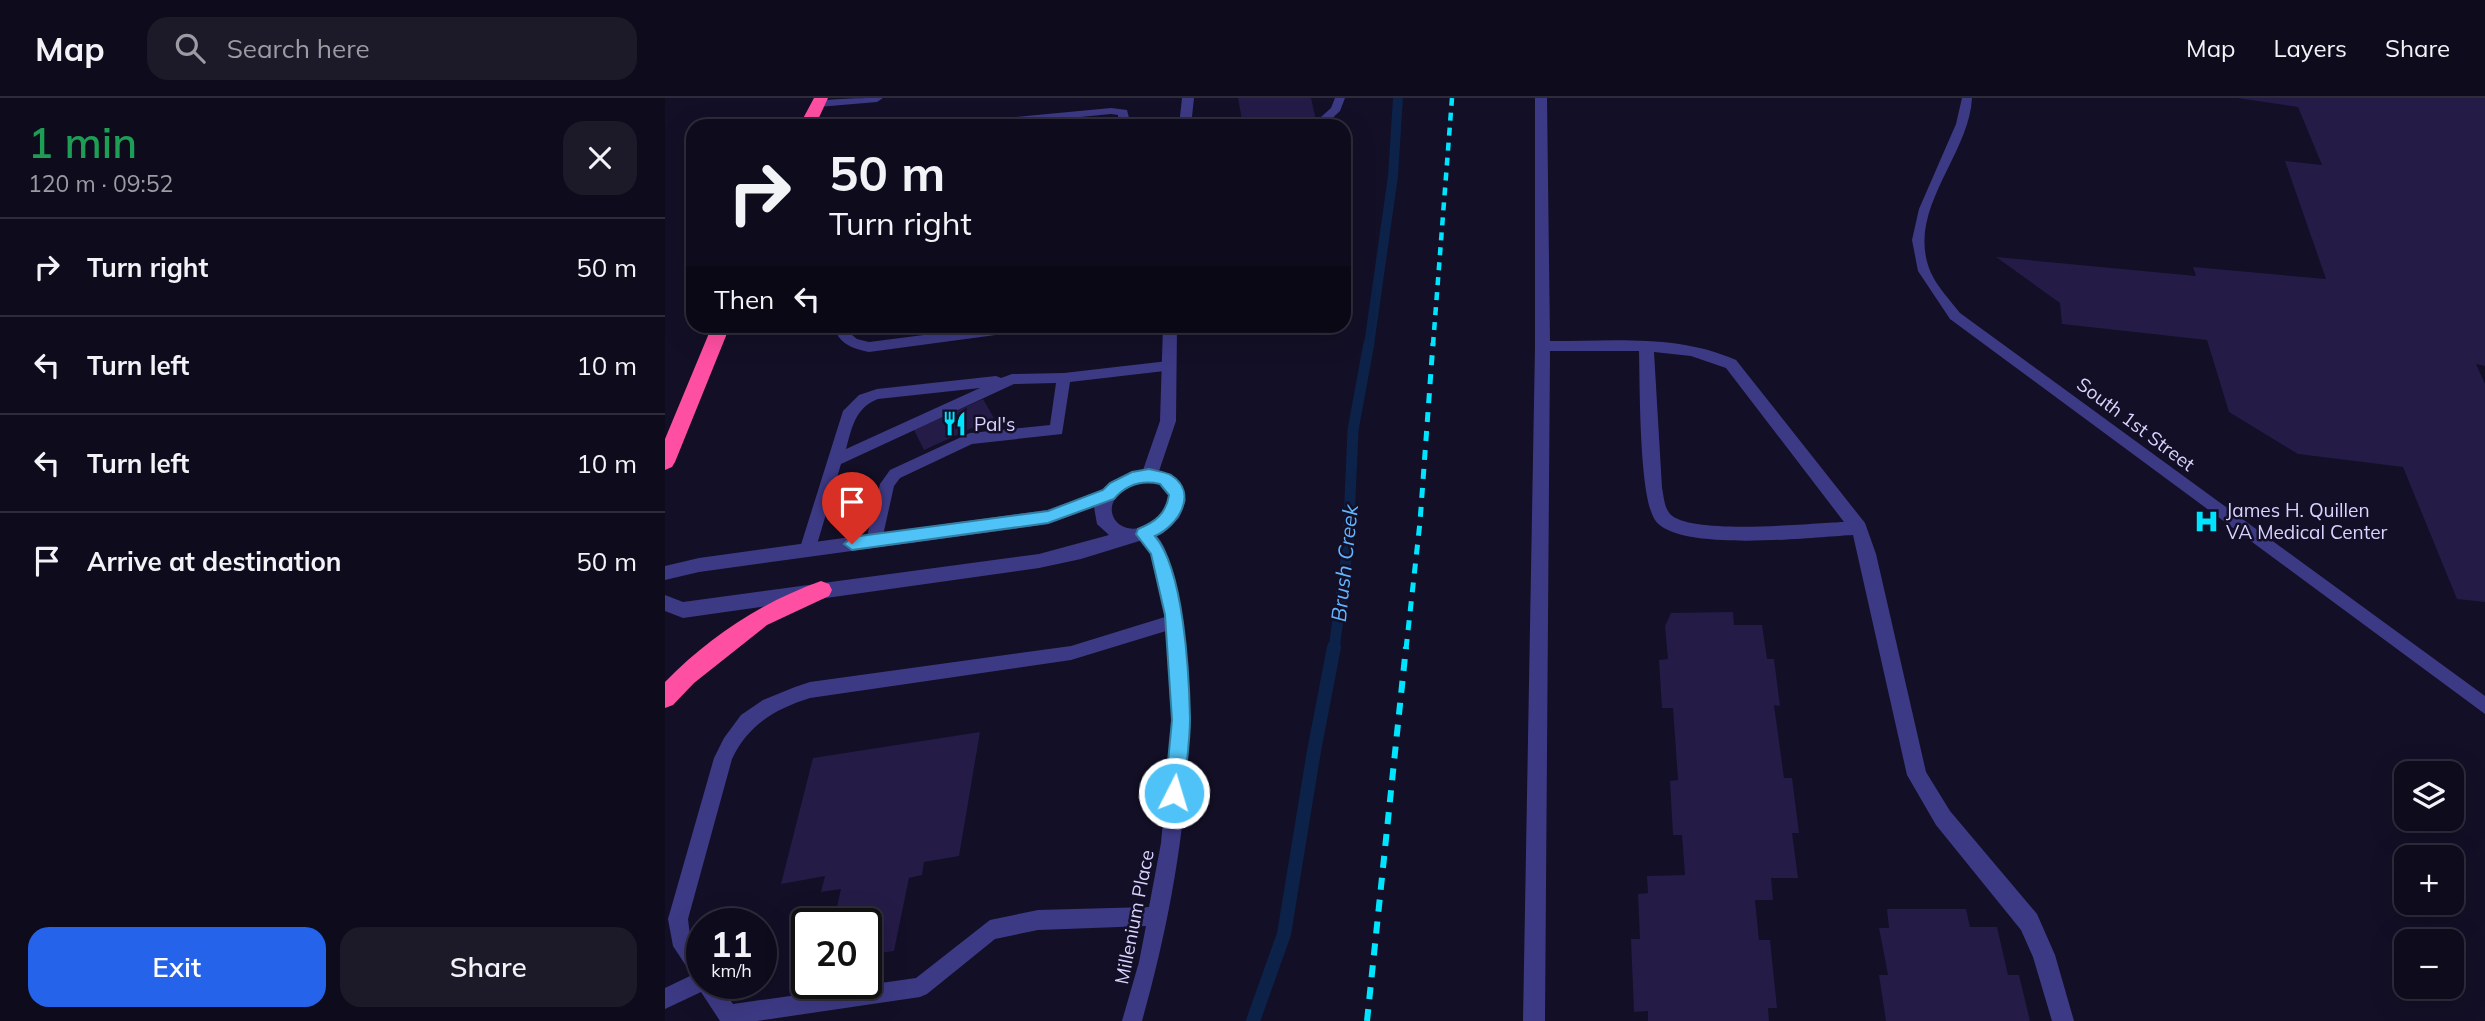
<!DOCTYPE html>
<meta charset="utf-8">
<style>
body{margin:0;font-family:Mulish,sans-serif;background:#1c1929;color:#f1f3f6;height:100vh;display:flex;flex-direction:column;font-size:26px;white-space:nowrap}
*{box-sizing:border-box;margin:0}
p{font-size:23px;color:#9b9ba3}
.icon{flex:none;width:38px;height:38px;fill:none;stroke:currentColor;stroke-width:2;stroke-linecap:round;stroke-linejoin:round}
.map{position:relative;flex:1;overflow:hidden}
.details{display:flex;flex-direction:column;background:#0e0b1c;width:665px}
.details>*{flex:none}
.guide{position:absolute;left:21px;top:21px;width:665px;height:214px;border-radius:21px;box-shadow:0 7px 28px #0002,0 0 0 2px #2e2b3b;background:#0e0b1c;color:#f1f3f6;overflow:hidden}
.fabs{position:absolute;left:1729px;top:663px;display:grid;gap:14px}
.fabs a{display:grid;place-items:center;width:70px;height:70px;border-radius:14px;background:#0e0b1c;box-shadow:0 7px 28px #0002,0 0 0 2px #2e2b3b;font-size:35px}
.speed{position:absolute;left:21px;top:810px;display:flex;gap:14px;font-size:35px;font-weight:700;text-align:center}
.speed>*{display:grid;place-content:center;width:91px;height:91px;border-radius:50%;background:#0e0b1c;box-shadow:0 7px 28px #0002,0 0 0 2px #2e2b3b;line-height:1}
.speed small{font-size:18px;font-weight:400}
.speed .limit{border:4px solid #111;border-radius:10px;background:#fff;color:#111}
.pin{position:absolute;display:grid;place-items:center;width:60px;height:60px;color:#fff;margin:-72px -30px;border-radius:50% 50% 50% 0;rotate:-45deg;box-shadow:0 0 7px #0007}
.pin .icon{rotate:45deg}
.me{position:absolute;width:77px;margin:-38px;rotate:5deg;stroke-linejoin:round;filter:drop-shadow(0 0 5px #0008)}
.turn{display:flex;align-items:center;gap:24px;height:147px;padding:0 28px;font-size:32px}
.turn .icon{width:91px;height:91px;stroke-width:2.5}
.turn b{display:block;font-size:49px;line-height:60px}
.then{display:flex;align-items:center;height:66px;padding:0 28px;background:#0003;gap:14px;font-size:26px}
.round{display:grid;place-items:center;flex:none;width:74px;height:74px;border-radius:21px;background:#1c1929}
.overview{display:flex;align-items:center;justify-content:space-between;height:119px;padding:0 28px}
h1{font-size:42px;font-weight:600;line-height:52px;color:#1e9e55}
.cta{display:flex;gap:14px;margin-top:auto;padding:14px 28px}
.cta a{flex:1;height:80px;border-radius:21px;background:#2563eb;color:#fff;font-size:28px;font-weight:600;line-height:80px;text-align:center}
.cta a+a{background:#1c1929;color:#f1f3f6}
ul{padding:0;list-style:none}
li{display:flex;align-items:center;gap:21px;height:98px;padding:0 28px;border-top:2px solid #2e2b3b}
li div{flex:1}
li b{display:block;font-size:26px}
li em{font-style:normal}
header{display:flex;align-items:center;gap:42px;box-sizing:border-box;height:98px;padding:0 35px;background:#0e0b1c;border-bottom:2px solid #2e2b3b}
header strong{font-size:33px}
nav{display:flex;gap:38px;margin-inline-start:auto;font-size:24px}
.search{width:490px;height:63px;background:#1c1929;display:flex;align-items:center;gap:18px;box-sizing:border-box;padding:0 24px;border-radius:21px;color:#9b9ba3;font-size:26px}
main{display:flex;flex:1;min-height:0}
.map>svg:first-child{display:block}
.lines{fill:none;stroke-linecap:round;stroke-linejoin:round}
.stream-far2{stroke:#0c2248;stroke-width:10}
.stream-far1{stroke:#0c2248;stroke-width:11}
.stream{stroke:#0c2248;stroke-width:14}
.building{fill:#241b47}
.lane{fill:#3d3a85;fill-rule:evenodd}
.street{fill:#3d3a85;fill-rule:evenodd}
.highway{fill:#ff4fa3;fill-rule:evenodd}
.rail-far2{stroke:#00e5ff;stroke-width:4.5;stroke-dasharray:8 7;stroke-linecap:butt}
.rail-far1{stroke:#00e5ff;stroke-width:5;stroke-dasharray:10 9;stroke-linecap:butt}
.rail{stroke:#00e5ff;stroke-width:6;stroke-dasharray:12 10;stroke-linecap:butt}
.route{fill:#4fc3f7;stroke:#337fa1;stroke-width:2}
.labels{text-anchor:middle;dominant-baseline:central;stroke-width:5;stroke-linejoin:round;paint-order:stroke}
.poi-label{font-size:19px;fill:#d9d4ff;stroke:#130f26;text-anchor:start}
.street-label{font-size:19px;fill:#d9d4ff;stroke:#130f26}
.water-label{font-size:21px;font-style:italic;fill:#62b6ff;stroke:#130f26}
</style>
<header>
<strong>Map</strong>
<div class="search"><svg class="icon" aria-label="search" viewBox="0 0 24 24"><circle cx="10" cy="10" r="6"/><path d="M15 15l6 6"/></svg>Search here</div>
<nav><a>Map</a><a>Layers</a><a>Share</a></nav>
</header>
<main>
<section class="details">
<div class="overview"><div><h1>1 min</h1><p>120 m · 09:52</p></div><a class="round"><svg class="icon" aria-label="close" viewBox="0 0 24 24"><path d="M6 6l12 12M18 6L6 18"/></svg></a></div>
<ul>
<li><svg class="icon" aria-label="right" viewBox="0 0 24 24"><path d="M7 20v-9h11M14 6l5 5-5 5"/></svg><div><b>Turn right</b></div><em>50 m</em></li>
<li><svg class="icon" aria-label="left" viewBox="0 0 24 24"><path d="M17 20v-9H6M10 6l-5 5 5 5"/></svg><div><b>Turn left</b></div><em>10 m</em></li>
<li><svg class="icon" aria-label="left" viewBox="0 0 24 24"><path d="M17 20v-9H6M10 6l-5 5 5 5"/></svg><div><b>Turn left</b></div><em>10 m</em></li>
<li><svg class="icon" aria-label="arrive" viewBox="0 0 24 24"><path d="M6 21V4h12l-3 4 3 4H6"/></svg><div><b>Arrive at destination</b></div><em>50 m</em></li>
</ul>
<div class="cta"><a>Exit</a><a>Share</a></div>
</section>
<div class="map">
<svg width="1820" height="923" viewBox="0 0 1820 923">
<rect width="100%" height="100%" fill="#130f26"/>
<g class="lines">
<path class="stream-far2" d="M704 247 728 78 733 0"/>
<path class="stream-far1" d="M669 551 683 447 688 332 704 245"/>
<path class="stream" d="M588 923 619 836 649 653 669 549"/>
</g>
<path class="building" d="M573 0H646L651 22 614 28H578Z
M1572 0H1820V268L1811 266 1820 286V504L1792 501 1738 369 1633 356 1564 314 1542 242 1397 226 1395 205 1331 159 1531 178 1528 169 1661 181 1620 63 1657 67 1633 9Z
M318 301 329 320 259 352 249 332Z
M1068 514 1069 527H1097L1102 561H1109L1115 608 1109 607 1119 680H1127L1134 735H1127L1133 780H1106L1108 802H1090L1094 842H1105L1112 910H1103L1104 923H983V913L969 914 966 841H975L973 796 983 795 982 778 1020 777 1017 737H1008L1005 683 1013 682 1008 610H997L994 562 1003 561 1000 528 1006 515Z
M315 634 294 758 259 764 257 777 244 780 229 853 201 857V826H168L176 791 156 794 160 778 116 786 148 660Z
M1222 811H1301L1305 829H1332L1343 877H1354L1365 923H1221L1214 877H1223L1214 830H1224Z"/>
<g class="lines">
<path class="lane" d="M670 0H680L675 13 659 28H646L666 10Z
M1297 0H1307C1304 59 1239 113 1266 175 1273 190 1285 202 1295 215L1820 598V616L1285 221 1253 173 1247 142 1254 111 1291 26Z
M446 10 462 12 466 28H454L453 17 446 16 324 28H282L288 25Z
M177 228H189L187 237 192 241 204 244 329 228H368L361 233 204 254C191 251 181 249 173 238Z
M503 263 508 264 510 268 508 272 405 284 397 336 307 346 235 380 229 388 217 442 214 447H204L201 442 215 386 225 372 305 335 385 327 391 285 349 286 176 366 150 453 148 458H136L134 453 178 313 194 297 212 291 331 278 336 280 347 276 399 275ZM315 290 181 351C187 329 190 310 213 301Z
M479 430C502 437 505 468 510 488 541 625 515 789 477 923H457L474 864 481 828 373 832 330 841 262 896 255 899 92 923H55L36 894 0 911V890L27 877 8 848 3 821 49 660 59 640 76 617 98 602 130 589 145 584 406 548 500 519 487 456 471 436 474 431ZM501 533 507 622 496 745 484 809 373 812 325 822 251 880 68 906 54 886H37V857L25 838 23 821 67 661C83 627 110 611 145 600L406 562Z"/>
<path class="street" d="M218 0 212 4 153 9 147 5C163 0 199 0 218 0Z
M517 0H529L526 28H514Z
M870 0H882L885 243C948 243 1013 236 1071 262L1200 425 1211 456 1261 674 1285 713 1372 816 1390 857 1409 923H1387L1368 859 1356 832 1271 727 1242 677 1188 437C1150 439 1012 455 990 422 974 398 975 288 974 253H885L880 923H858L870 248ZM989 254 1026 258 1061 270 1179 424C1147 425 1026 438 1005 416 999 409 999 399 997 390Z
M498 228H512L511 323 494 373 513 383 521 402 514 420 497 436 416 461 374 470 18 520 0 513V497L18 504 374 456 444 437 432 426 429 409 383 426 34 474 0 482V468L34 460 382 412 438 392 449 382 478 372 495 323ZM484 384 494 386 503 395C506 405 502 412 494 419 453 456 417 394 484 384Z"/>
<path class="highway" d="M149 0H163L150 28H134Z
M47 228H65L10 364 7 369 0 372V341Z
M156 483 164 486 167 492 164 498 102 527 29 585 8 607 0 610V584C44 539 97 504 156 483Z"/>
<path class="rail-far2" d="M768 247 787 0"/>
<path class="rail-far1" d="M741 551 755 424 768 245"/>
<path class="rail" d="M702 923 741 549"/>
</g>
<path class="route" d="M484 371C491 373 500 374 506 377 534 395 513 428 490 438 519 472 524 575 525 620 525 645 521 671 518 695L516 702 509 704 503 702 500 695 507 622 500 517 486 456 471 436 473 431C490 424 501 416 504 397L495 386C477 382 461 387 449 401L383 425 187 452 179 446 187 439 383 413 438 392 445 385 467 374Z"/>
<defs>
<symbol id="restaurant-bare" viewBox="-9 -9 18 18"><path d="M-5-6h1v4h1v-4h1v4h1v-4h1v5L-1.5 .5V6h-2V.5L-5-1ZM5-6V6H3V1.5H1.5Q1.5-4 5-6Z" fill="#00e5ff" stroke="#130f26" stroke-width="2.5" paint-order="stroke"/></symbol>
<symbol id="hospital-bare" viewBox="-9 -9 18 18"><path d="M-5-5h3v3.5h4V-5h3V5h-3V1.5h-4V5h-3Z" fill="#00e5ff" stroke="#130f26" stroke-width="2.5" paint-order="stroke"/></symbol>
</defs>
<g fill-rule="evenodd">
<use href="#restaurant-bare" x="272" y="308" width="35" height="35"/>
<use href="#hospital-bare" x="1524" y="406" width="35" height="35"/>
</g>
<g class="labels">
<g class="poi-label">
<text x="309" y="326">Pal's</text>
<text x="1561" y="412">James H. Quillen<tspan x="1561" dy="22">VA Medical Center</tspan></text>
</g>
<g class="street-label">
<text transform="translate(1471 326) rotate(37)">South 1st Street</text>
<text transform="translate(469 819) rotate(-79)">Millenium Place</text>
</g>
<g class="water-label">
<text transform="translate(679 465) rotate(-84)">Brush Creek</text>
</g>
</g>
</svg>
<div class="fabs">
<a><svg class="icon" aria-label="layers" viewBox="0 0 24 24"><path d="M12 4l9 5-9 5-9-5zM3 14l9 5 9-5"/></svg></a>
<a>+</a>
<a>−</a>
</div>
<div class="speed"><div>11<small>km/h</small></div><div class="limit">20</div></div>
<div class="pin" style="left:187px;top:446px;background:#d93025"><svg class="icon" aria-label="arrive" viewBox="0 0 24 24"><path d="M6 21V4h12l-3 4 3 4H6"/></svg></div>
<svg class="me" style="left:509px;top:695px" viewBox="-20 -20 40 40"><circle r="17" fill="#4fc3f7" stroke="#fff" stroke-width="3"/><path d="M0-11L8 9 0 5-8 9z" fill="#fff"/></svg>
<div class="guide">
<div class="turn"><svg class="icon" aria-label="right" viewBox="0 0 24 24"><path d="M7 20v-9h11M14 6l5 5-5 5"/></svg><div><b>50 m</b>Turn right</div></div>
<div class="then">Then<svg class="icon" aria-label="left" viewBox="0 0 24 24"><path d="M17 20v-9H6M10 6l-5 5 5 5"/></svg></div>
</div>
</div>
</main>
